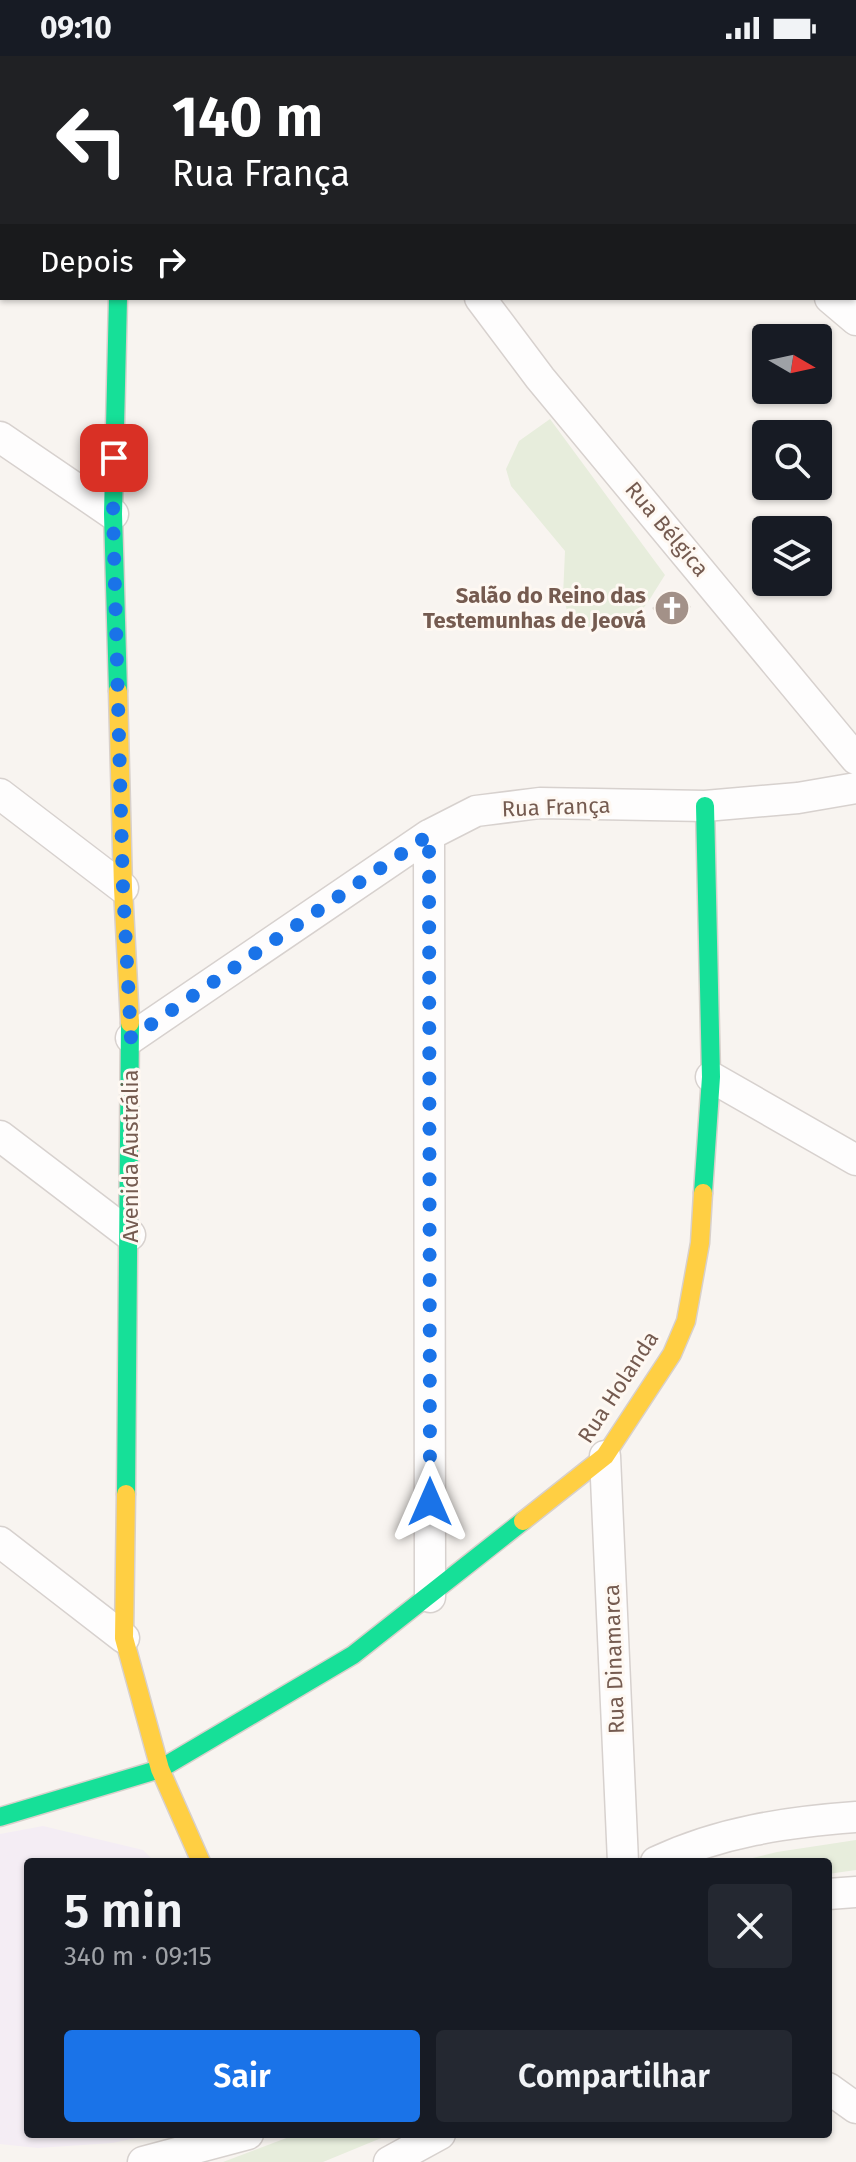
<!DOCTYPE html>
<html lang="pt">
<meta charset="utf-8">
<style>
body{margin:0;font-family:"Fira Sans",sans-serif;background:#242831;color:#f1f3f6;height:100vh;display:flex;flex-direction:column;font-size:30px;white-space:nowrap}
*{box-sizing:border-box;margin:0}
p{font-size:26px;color:#9ea1a6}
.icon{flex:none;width:44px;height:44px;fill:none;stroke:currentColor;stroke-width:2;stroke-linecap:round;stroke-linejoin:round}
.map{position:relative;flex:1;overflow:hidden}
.side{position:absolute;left:24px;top:1802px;width:808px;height:280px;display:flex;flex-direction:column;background:#171b24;border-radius:8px;box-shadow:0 2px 6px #0004}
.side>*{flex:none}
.hud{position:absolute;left:0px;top:0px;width:856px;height:244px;box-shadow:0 2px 6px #0004;background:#202124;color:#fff;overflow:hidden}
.needle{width:52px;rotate:99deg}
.controls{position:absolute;left:752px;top:268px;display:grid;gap:16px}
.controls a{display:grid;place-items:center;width:80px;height:80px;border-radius:8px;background:#171b24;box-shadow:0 2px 6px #0004;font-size:40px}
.pin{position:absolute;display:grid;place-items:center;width:68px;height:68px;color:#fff;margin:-34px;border-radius:16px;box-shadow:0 4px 12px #0006}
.me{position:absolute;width:88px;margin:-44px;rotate:0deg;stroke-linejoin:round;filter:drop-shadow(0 0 6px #0008)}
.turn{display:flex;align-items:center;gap:28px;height:168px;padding:0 40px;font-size:36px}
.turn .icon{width:104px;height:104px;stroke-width:2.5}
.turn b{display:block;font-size:56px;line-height:68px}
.then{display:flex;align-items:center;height:76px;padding:0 40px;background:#0003;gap:16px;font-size:30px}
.round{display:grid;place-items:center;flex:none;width:84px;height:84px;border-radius:8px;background:#242831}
.overview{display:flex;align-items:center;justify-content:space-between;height:136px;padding:0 40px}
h1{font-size:48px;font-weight:600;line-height:60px}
.cta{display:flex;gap:16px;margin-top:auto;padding:16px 40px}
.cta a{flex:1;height:92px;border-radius:8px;background:#1a73e8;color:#fff;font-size:32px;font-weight:600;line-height:92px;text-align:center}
.cta a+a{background:#242831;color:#f1f3f6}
.status{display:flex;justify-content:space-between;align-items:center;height:56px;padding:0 40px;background:#171b24;direction:ltr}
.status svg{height:22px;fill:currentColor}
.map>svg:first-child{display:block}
.education{fill:#f4edf4}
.green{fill:#e7eddc}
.building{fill:#e4ddd7}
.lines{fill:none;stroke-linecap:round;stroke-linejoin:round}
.street-casing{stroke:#d7d1ce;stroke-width:33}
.fast-casing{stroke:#d8d0cb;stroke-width:21}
.slow-casing{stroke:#d8d0cb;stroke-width:21}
.street{stroke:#fefdfd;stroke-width:30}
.fast{stroke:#16e098;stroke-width:18}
.slow{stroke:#ffcf43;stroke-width:18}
.route{stroke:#1a73e8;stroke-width:14;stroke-dasharray:0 25.2}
.labels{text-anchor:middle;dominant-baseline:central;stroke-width:6;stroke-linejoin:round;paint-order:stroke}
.street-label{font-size:22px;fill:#755b50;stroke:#fef8f2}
.poi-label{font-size:22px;font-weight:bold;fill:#755b50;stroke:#fef8f2;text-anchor:end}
</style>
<div class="status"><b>09:10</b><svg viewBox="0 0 49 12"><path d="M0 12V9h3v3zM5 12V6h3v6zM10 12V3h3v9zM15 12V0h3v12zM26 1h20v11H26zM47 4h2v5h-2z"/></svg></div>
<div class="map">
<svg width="856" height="2106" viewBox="0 0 856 2106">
<rect width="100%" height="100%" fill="#f8f4f0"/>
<path class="education" d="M43 1770 143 1794 155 1806H28V2078H155L112 2087 38 2092 0 2088V1778Z"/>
<path class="green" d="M550 363 665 519C656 532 647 551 635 561 616 579 589 575 569 562L563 540 565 495 511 430 506 413 519 385Z
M856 1784V1814L828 1818V1806H736L777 1796Z
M297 2078H391L323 2106H223Z"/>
<path class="building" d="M678 535 691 551 667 569 652 552Z"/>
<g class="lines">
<defs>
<path id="street" d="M118 0V2
M296 0 302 2
M551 0 555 2
M0 34 2 35
M854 62H856
M854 142 856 143
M480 242 540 322 856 703
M830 242 856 264
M0 381 113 458
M0 738 123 832
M429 779 430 1541
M131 982 429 779 476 755 540 747 705 750 798 742 856 732
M711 1021 856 1104
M0 1080 130 1179
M605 1400 623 1806
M0 1486 124 1582
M656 1806C719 1776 787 1766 856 1761
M828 1838 856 1836
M828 2032 856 2052
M143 2106 248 2078
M389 2106 440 2078"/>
<path id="fast" d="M118 635 113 458 118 242
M703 1137 711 1021 705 750
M126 1438 130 967
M0 1761 160 1713 353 1599 523 1465"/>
<path id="slow" d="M118 635 123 832 130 967
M126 1438 124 1582 160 1713 201 1806
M523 1465 605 1400 672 1298 686 1265 700 1187 703 1137"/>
</defs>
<use href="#street" class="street-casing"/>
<use href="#fast" class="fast-casing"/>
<use href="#slow" class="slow-casing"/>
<use href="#street" class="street"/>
<use href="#fast" class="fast"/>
<use href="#slow" class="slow"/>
</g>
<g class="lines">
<path class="route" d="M114 402 113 458 123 832 131 982 429 779 430 1446"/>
</g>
<defs>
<symbol id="church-disc" viewBox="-11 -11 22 22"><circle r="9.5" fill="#a39188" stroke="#fef8f2"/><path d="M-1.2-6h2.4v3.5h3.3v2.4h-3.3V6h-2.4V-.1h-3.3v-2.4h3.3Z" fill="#fff"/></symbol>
</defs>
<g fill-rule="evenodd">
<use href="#church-disc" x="652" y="532" width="40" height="40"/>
</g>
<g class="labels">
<g class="street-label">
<text transform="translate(667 473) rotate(50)">Rua Bélgica</text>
<text transform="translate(556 751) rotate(-2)">Rua França</text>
<text transform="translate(130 1100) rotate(-90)">Avenida Austrália</text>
<text transform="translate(618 1331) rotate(-57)">Rua Holanda</text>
<text transform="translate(614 1603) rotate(-92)">Rua Dinamarca</text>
</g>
<g class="poi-label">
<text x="646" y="539">Salão do Reino das<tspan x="646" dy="25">Testemunhas de Jeová</tspan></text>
</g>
</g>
</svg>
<div class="controls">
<a><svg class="needle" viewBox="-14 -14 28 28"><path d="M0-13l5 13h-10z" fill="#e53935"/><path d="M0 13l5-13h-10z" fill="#9ea1a6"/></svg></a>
<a><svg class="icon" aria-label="search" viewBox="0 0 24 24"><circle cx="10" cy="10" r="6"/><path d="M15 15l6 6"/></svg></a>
<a><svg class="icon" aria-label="layers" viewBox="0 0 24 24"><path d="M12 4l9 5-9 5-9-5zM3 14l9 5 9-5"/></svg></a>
</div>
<div class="pin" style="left:114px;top:402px;background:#d93025"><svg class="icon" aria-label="arrive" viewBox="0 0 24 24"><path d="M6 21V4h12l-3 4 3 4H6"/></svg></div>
<svg class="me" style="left:430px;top:1446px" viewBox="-20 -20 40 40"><path d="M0-17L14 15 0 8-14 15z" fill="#1a73e8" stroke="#fff" stroke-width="4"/></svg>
<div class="hud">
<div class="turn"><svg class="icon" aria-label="left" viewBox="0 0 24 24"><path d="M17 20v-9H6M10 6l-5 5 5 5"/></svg><div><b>140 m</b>Rua França</div></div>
<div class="then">Depois<svg class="icon" aria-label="right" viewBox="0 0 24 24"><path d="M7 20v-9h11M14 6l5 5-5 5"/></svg></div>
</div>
<section class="side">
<div class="overview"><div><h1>5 min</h1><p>340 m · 09:15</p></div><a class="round"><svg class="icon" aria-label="close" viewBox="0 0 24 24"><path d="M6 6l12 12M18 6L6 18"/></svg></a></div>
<div class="cta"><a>Sair</a><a>Compartilhar</a></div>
</section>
</div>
